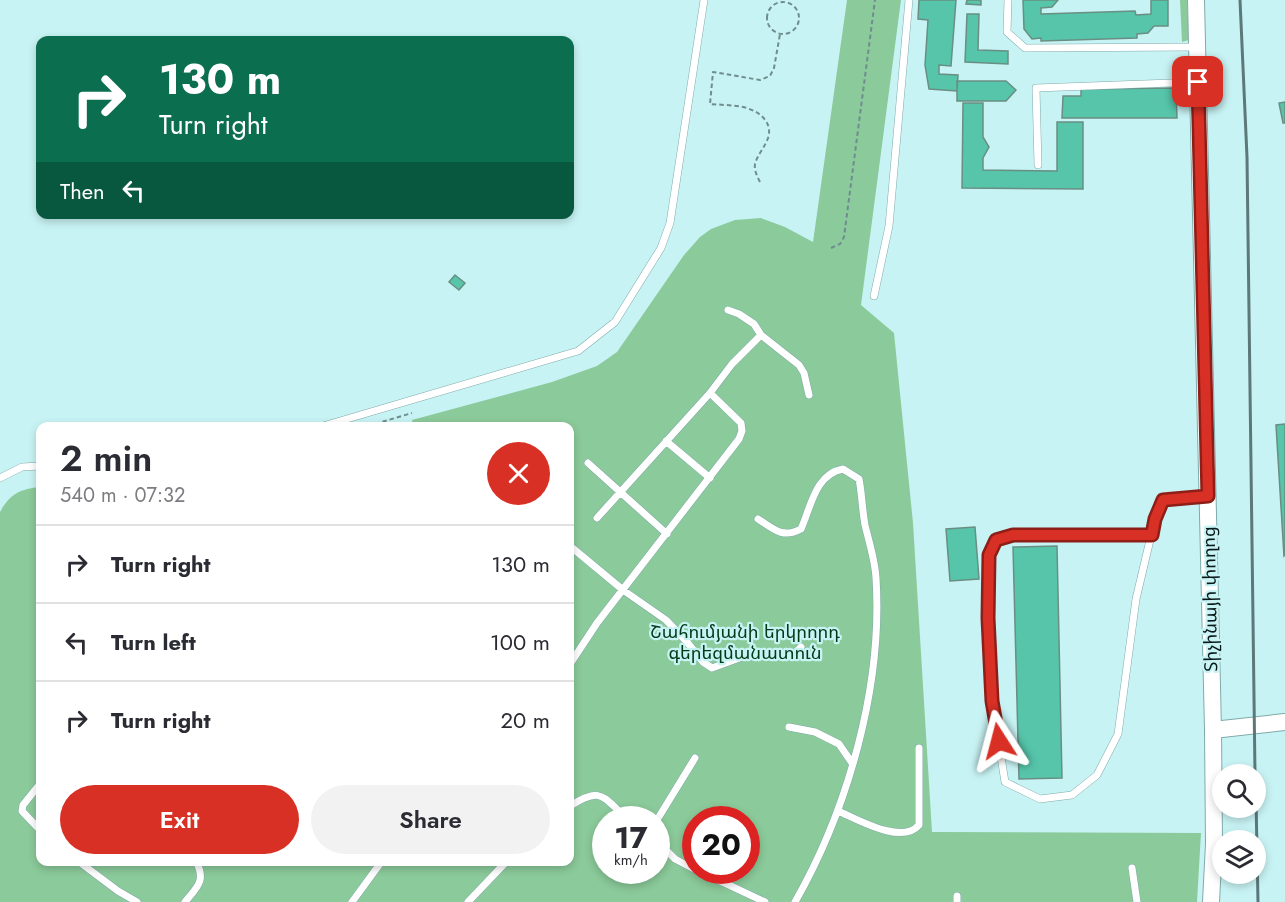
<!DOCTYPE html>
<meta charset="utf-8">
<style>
body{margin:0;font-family:Jost,"Noto Sans Armenian",sans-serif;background:#f2f2f3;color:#2b2b33;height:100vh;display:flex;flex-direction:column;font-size:22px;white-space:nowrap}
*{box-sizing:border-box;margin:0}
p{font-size:20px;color:#7c7c81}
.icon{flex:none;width:33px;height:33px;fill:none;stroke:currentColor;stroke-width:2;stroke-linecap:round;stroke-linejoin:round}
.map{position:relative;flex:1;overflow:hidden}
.panel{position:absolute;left:36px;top:422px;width:538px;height:444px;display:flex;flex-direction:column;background:#fff;border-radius:12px;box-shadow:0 3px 9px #0003}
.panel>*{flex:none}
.hud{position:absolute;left:36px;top:36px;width:538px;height:183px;border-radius:12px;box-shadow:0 3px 9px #0003;background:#0b6e4f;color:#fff;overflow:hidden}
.tools{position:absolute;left:1212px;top:764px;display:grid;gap:12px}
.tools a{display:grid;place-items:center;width:54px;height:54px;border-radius:50%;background:#fff;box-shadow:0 3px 9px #0003;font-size:30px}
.speed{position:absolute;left:592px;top:806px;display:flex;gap:12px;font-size:30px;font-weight:700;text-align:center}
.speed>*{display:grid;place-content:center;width:78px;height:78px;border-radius:50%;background:#fff;box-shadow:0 3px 9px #0003;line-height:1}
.speed small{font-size:15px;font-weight:400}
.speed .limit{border:9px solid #d22;background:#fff;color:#111}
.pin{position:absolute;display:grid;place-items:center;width:51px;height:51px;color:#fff;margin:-26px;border-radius:12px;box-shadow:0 3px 9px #0006}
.me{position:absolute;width:66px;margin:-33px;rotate:351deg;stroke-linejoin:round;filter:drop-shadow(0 0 4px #0008)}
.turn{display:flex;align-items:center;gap:21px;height:126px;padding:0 24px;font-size:27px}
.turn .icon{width:78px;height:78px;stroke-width:2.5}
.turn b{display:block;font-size:42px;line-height:51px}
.then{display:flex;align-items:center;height:57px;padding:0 24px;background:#0003;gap:12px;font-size:22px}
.round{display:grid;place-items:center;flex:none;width:63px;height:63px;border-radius:32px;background:#f2f2f3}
.head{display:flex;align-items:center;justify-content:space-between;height:102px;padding:0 24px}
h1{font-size:36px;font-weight:600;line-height:45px}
.cta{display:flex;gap:12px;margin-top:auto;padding:12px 24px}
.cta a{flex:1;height:69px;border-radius:36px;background:#d93025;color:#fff;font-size:24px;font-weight:600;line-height:69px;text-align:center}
.cta a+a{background:#f2f2f3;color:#2b2b33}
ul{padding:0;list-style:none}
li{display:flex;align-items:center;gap:18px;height:78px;padding:0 24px;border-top:2px solid #e1e1e2}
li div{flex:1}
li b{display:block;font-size:22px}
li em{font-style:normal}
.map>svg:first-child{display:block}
.green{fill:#8bca9a;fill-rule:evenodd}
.building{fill:#56c5aa;stroke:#698e83;stroke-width:1.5}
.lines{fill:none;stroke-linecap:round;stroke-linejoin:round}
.service-casing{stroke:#80aaaa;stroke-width:8}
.tertiary-casing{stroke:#80aaaa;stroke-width:18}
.path{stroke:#6f8d8e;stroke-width:2;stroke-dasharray:4.5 3;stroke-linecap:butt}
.service{stroke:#fff;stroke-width:7}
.tertiary{stroke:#fff;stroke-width:16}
.rail{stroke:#5c7879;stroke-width:3}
.route-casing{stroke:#8d1f18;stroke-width:15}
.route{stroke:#d93025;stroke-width:10}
.labels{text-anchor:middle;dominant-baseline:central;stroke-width:4.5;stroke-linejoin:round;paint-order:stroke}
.street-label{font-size:18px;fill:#09191a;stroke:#c8f3f4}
.park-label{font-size:18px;fill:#003a17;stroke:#c8f3f4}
</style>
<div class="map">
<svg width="1285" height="902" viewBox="0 0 1285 902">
<rect width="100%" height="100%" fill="#c8f3f4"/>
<path class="green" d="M847 0H901L861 305 894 333 913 523 932 832 1201 833 1197 902H0V512C10 494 20 489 40 487V861H570V426H413L412 420 552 382 597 366 617 352 684 255 700 237 711 229 735 220 761 218 785 227 813 242ZM606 819H657V870H606ZM696 819H747V870H696Z
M1180 0H1187L1189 40 1182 42Z"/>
<path class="building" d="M919 0H956L951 66 939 65V74L958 75 957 91 929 89 925 65 928 20 918 19Z
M967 0H981V5L966 4Z
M1023 0H1058L1052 7 1041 8V14L1135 11 1136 15 1151 14V0H1168V26H1154L1148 33 1137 34V38L1041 41V38L1032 39 1024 29Z
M967 14H979L978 50 1008 51V64L965 62Z
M957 81H1006L1016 90 1006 101H957Z
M1176 88 1177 118H1062L1063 96H1081V89Z
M1285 102V123H1283L1279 103Z
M963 103H983V137L989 147 983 158V170L1057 171V122H1083V189L962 188Z
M455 275 465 283 459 290 449 282Z
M1285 424V555L1284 556 1276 425Z
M975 527 979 579 950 581 946 529Z
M1057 546 1062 778 1019 779 1013 547Z"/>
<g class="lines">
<defs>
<path id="service" d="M1008 0 1007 32 1025 48 1197 47
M1038 165 1036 88 1198 82
M874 296 889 226 909 0
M728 310 739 314 754 324 761 335 799 365 804 373 809 395
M323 426 578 351 615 322 661 248 670 223 704 0
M666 441 710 478
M588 463 667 534
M0 478 22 467 40 466
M597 518 710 393 732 364 761 335
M758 519C774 529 782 539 801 529 811 507 815 474 843 469L859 479C862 494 862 509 865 525 869 542 875 560 876 578 883 686 848 809 795 902
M1152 535H1013L996 540 989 555V618L992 701 1005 782 1040 799 1072 795 1097 775 1118 734 1136 599 1155 519 1163 500 1207 496
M570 546 623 590 666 620 687 642 703 662 712 668 742 657 794 654 801 647
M570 664 597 623 739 439 742 431 741 423 710 393
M789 727 815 732 839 744 852 763
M40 784 23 805 22 811 40 830
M570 806C602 786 601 796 628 819
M838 811C859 820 902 845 919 825V748
M657 820 695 758
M657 841 675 859 696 870
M78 861 118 891 137 902
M1132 868 1137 902
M697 870 765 902
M957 896V902
M185 902C198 886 206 881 196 861
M352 902 382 861
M468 902 507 861"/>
<path id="tertiary" d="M1196 0 1213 730 1214 844 1211 902
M1213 730 1285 722"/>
</defs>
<use href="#service" class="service-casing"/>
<use href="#tertiary" class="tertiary-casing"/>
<path class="path" d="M767 18a16 16 0 1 1 32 0a16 16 0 1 1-32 0Z
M760 182C757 176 754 170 755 164 759 149 776 138 766 121 761 114 755 111 747 108 736 105 722 105 710 104L713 72 760 80 770 76 774 68 780 34
M831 248 840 244 844 237 875 0
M368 426 412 413"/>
<use href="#service" class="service"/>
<use href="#tertiary" class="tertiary"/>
<path class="rail" d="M1240 0 1247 157 1255 774
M1256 799 1258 902"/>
</g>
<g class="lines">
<defs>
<path id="route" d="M999 741 992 701 988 618 989 555 996 540 1013 535H1152L1155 519 1163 500 1208 496 1198 82"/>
</defs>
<use href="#route" class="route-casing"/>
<use href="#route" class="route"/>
</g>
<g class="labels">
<g class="street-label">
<text transform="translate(1210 599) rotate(-91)">Տիչինայի փողոց</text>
</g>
<g class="park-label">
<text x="745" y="632">Շահումյանի երկրորդ<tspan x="745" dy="21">գերեզմանատուն</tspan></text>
</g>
</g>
</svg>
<div class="tools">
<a><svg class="icon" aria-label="search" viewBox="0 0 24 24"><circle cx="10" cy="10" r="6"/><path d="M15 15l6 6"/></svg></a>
<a><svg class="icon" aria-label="layers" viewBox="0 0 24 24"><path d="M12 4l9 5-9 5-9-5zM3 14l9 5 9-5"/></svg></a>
</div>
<div class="speed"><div>17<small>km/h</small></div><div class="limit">20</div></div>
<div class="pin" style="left:1198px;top:82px;background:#d93025"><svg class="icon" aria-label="arrive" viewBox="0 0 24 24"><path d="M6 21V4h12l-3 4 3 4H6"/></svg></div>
<svg class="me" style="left:999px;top:741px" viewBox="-20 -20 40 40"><path d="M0-17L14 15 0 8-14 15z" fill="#d93025" stroke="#fff" stroke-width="4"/></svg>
<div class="hud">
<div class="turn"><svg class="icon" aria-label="right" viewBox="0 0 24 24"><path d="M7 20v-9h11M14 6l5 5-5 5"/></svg><div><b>130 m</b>Turn right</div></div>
<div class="then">Then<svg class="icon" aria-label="left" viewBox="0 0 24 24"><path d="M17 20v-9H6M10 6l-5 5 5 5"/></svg></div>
</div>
<section class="panel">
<div class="head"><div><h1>2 min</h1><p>540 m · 07:32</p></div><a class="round" style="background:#d93025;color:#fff"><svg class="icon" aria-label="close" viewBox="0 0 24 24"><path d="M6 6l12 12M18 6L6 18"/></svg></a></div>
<ul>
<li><svg class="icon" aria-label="right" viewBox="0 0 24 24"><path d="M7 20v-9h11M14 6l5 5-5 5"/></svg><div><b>Turn right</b></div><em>130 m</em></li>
<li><svg class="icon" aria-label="left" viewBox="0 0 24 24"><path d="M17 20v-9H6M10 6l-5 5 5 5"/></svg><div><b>Turn left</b></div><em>100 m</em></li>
<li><svg class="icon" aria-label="right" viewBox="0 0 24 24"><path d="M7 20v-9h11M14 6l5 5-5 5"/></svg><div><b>Turn right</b></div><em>20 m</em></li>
</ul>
<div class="cta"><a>Exit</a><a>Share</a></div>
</section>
</div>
